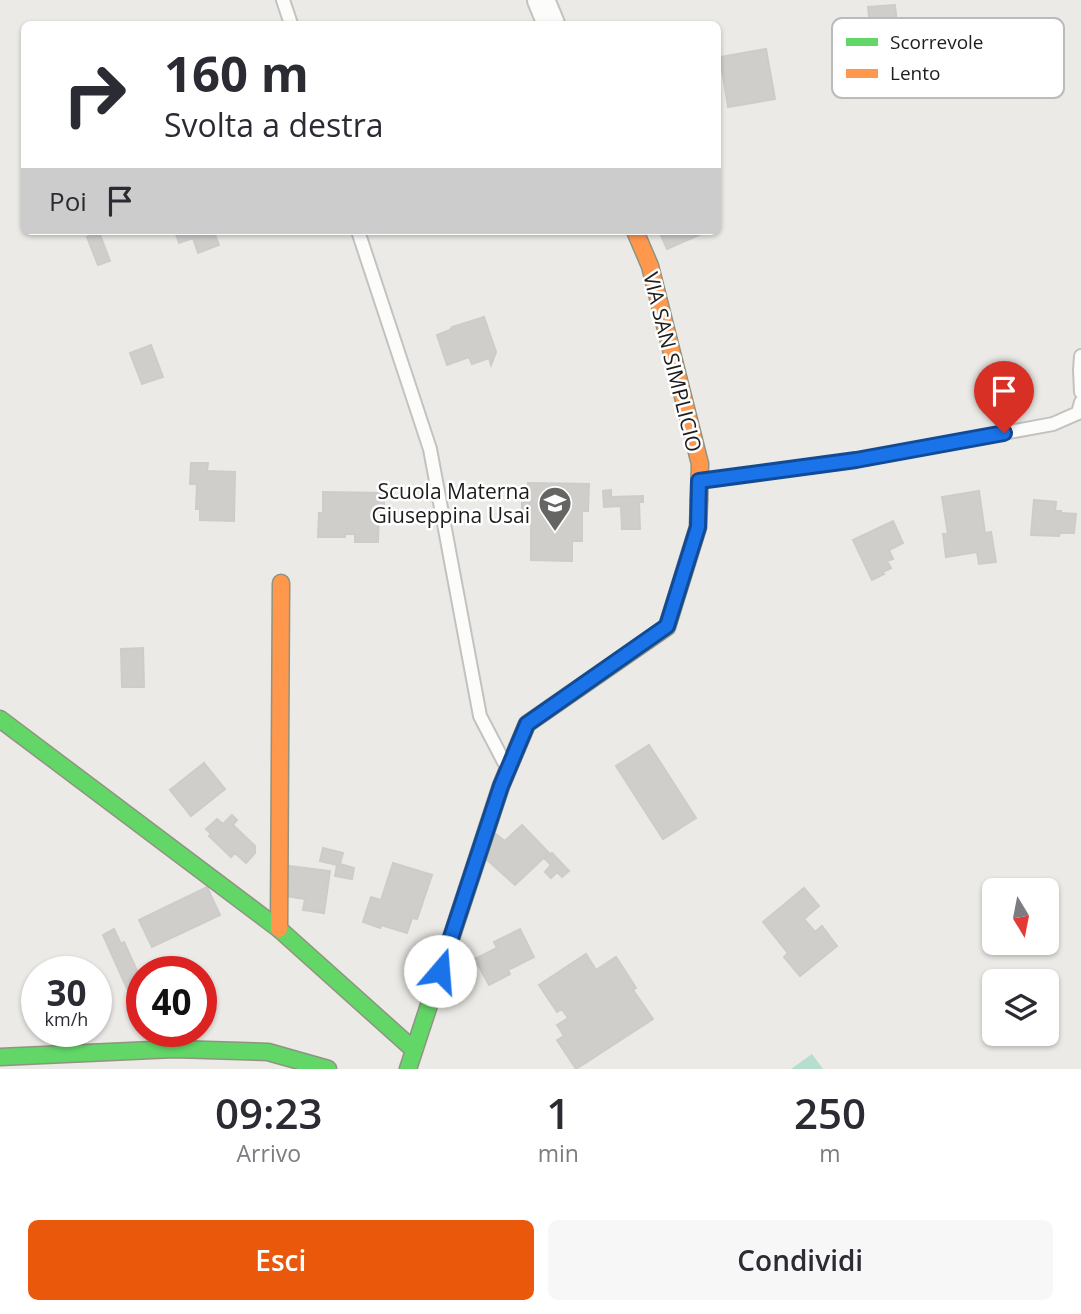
<!DOCTYPE html>
<html lang="it">
<style>
body{margin:0;font-family:"Open Sans",sans-serif;background:#f7f7f7;color:#2b2b33;height:100vh;display:flex;flex-direction:column;font-size:26px;white-space:nowrap}
*{box-sizing:border-box;margin:0}
p{font-size:23px;color:#7c7c81}
.icon{flex:none;width:38px;height:38px;fill:none;stroke:currentColor;stroke-width:2;stroke-linecap:round;stroke-linejoin:round}
.map{position:relative;height:1069px;overflow:hidden}
.details{display:flex;flex-direction:column;background:#fff;flex:1}
.details>*{flex:none}
.banner{position:absolute;left:21px;top:21px;width:700px;height:214px;border-radius:10px;box-shadow:0 2px 5px #0004;background:#fff;color:#2b2b33;overflow:hidden}
.needle{width:46px;rotate:170deg}
.buttons{position:absolute;left:982px;top:878px;display:grid;gap:14px}
.buttons a{display:grid;place-items:center;width:77px;height:77px;border-radius:10px;background:#fff;box-shadow:0 2px 5px #0004;font-size:35px}
.speed{position:absolute;left:21px;top:956px;display:flex;gap:14px;font-size:35px;font-weight:700;text-align:center}
.speed>*{display:grid;place-content:center;width:91px;height:91px;border-radius:50%;background:#fff;box-shadow:0 2px 5px #0004;line-height:1}
.speed small{font-size:18px;font-weight:400}
.speed .limit{border:10px solid #d22;background:#fff;color:#111}
.pin{position:absolute;display:grid;place-items:center;width:60px;height:60px;color:#fff;margin:-72px -30px;border-radius:50% 50% 50% 0;rotate:-45deg;box-shadow:0 0 7px #0007}
.pin .icon{rotate:45deg}
.me{position:absolute;width:77px;margin:-38px;rotate:18deg;stroke-linejoin:round;filter:drop-shadow(0 0 5px #0008)}
.turn{display:flex;align-items:center;gap:24px;height:147px;padding:0 28px;font-size:32px}
.turn .icon{width:91px;height:91px;stroke-width:2.5}
.turn b{display:block;font-size:49px;line-height:60px}
.then{display:flex;align-items:center;height:66px;padding:0 28px;background:#0003;gap:14px;font-size:26px}
.eta{display:flex;justify-content:space-evenly;align-items:center;height:119px;text-align:center}
.eta b{font-size:42px;font-weight:600;line-height:49px}
.primary-button{display:flex;gap:14px;margin-top:auto;padding:14px 28px}
.primary-button a{flex:1;height:80px;border-radius:10px;background:#ea580c;color:#fff;font-size:28px;font-weight:600;line-height:80px;text-align:center}
.primary-button a+a{background:#f7f7f7;color:#2b2b33}
.map>svg:first-child{display:block}
.pitch{fill:#b5decf}
.building{fill:#d0cecb;stroke:#ceccc8;stroke-width:2}
.lines{fill:none;stroke-linecap:round;stroke-linejoin:round}
.lane-casing{stroke:#c2c2c0;stroke-width:16}
.street-casing{stroke:#c2c2c0;stroke-width:30}
.fast-casing{stroke:#909380;stroke-width:19}
.slow-casing{stroke:#909380;stroke-width:19}
.lane{stroke:#fcfcfb;stroke-width:12}
.street{stroke:#fcfcfb;stroke-width:26}
.fast{stroke:#63d668;stroke-width:16}
.slow{stroke:#ff974d;stroke-width:16}
.route-casing{stroke:#114b97;stroke-width:18}
.route{stroke:#1a73e8;stroke-width:12}
.labels{text-anchor:middle;dominant-baseline:central;stroke-width:5;stroke-linejoin:round;paint-order:stroke}
.street-label{font-size:21px;fill:#1d1d1d;stroke:#fff}
.poi-label{font-size:21px;fill:#1d1d1d;stroke:#fff;text-anchor:end}
.key{fill:#fff;stroke:#bbb;stroke-width:2}
.key-label{font-size:19px;fill:#1d1d1d}
</style>
<div class="map">
<svg width="1081" height="1069" viewBox="0 0 1081 1069">
<rect width="100%" height="100%" fill="#ebeae6"/>
<path class="pitch" d="M812 1054 823 1069H791Z"/>
<path class="building" d="M895 5 900 54 873 57 868 7Z
M766 49 775 99 728 107 720 57Z
M175 231H215L214 232 219 245 198 253 193 238 179 243Z
M659 231H708L667 249Z
M99 232 110 261 98 265 87 237Z
M484 317 496 352 491 365 489 358 472 364 469 357 447 365 437 335 450 330 452 327Z
M151 345 163 377 142 384 130 353Z
M191 463H208L207 471 235 472 234 521 200 520V509H196L197 484H190Z
M528 483 589 484 588 511H582V541H572V561L531 560V521H522V496H528Z
M611 490V497L643 496V502H639L640 529H622L621 506 604 507 603 491Z
M979 491 985 533 991 532 996 562 979 564 977 552 946 557 943 534H948L942 497Z
M323 492 384 493V509H379L378 542H355V534H345V537H318L319 513H323Z
M1034 500 1056 502 1055 511H1061V513L1076 514 1074 533H1060L1059 536 1031 535Z
M893 521 903 543 889 550 893 559 887 561 891 568 883 572 884 574 872 580 853 540Z
M143 648 144 687H122L121 649Z
M649 745 696 818 663 839 616 766Z
M204 763 225 789 191 816 170 790Z
M232 815 237 820 233 825 255 846V853L246 863 235 853 231 857 209 836 211 834 206 829 217 819 223 824Z
M522 825 549 853 515 885 486 859 494 833 505 841Z
M323 848 343 853 340 864 354 868 352 879 335 876 337 865 320 861Z
M552 853 569 871 562 877 557 872 551 878 545 872 551 865 545 859Z
M393 863 432 875 417 919 412 918 407 933 381 925 380 928 363 922 371 897 381 900Z
M289 866 330 871 324 913 303 910 305 899 285 896Z
M207 887 220 915 152 947 139 920Z
M804 888 819 906 804 919 815 932 822 926 837 946 800 976 784 957 788 953 763 922Z
M114 929 121 944 124 942 139 975 124 982 103 935Z
M520 929 534 957 508 970 510 974 489 985 475 959 497 948 494 942Z
M586 954 596 970 616 957 636 988 633 990 653 1019 576 1069 557 1040 564 1036 557 1025 568 1018 562 1009 557 1012 539 985Z
M160 965 163 971H147Z
M139 975 142 981V1019L124 982Z"/>
<g class="lines">
<defs>
<path id="lane" d="M283 0 291 24
M358 231 430 449 480 716 504 762
M1081 356 1080 370 1081 392
M701 481 856 460 1053 424 1078 413 1081 402"/>
<path id="street" d="M541 0 551 24"/>
<path id="fast" d="M0 719 279 929 414 1050
M0 1057 174 1049 268 1052 328 1069
M408 1069 501 786 527 724 667 627 698 527 699 500"/>
<path id="slow" d="M635 231 650 266 700 464 699 500
M279 929 281 583"/>
</defs>
<use href="#lane" class="lane-casing"/>
<use href="#street" class="street-casing"/>
<use href="#fast" class="fast-casing"/>
<use href="#slow" class="slow-casing"/>
<use href="#lane" class="lane"/>
<use href="#street" class="street"/>
<use href="#fast" class="fast"/>
<use href="#slow" class="slow"/>
</g>
<g class="lines">
<defs>
<path id="route" d="M440 971 501 786 527 724 667 626 698 527 699 481 856 460 1004 433"/>
</defs>
<use href="#route" class="route-casing"/>
<use href="#route" class="route"/>
</g>
<defs>
<symbol id="school-pin" viewBox="-11 -11 22 30"><path d="M0 17L-7.5 6A9.5 9.5 0 1 1 7.5 6Z" fill="#656563" stroke="#fff"/><path d="M0-5L7-2L0 1L-7-2ZM-4 1L0 2.5L4 1V4Q0 6-4 4Z" fill="#fff"/></symbol>
</defs>
<g fill-rule="evenodd">
<use href="#school-pin" x="536" y="484" width="38" height="52"/>
</g>
<g class="labels">
<g class="street-label">
<text transform="translate(673 362) rotate(76)">VIA SAN SIMPLICIO</text>
</g>
<g class="poi-label">
<text x="530" y="491">Scuola Materna<tspan x="530" dy="24">Giuseppina Usai</tspan></text>
</g>
</g>
<rect x="832" y="18" width="232" height="80" rx="10" class="key"/>
<rect x="846" y="38" width="32" height="8" fill="#63d668"/>
<rect x="846" y="69" width="32" height="9" fill="#ff974d"/>
<g class="key-label">
<text x="890" y="49">Scorrevole</text>
<text x="890" y="80">Lento</text>
</g>
</svg>
<div class="buttons">
<a><svg class="needle" viewBox="-14 -14 28 28"><path d="M0-13l5 13h-10z" fill="#e53935"/><path d="M0 13l5-13h-10z" fill="#7c7c81"/></svg></a>
<a><svg class="icon" aria-label="layers" viewBox="0 0 24 24"><path d="M12 4l9 5-9 5-9-5zM3 14l9 5 9-5"/></svg></a>
</div>
<div class="speed"><div>30<small>km/h</small></div><div class="limit">40</div></div>
<div class="pin" style="left:1004px;top:433px;background:#d93025"><svg class="icon" aria-label="arrive" viewBox="0 0 24 24"><path d="M6 21V4h12l-3 4 3 4H6"/></svg></div>
<svg class="me" style="left:440px;top:971px" viewBox="-20 -20 40 40"><circle r="19" fill="#fff"/><path d="M0-13L10 11 0 6-10 11z" fill="#1a73e8"/></svg>
<div class="banner">
<div class="turn"><svg class="icon" aria-label="right" viewBox="0 0 24 24"><path d="M7 20v-9h11M14 6l5 5-5 5"/></svg><div><b>160 m</b>Svolta a destra</div></div>
<div class="then">Poi<svg class="icon" aria-label="arrive" viewBox="0 0 24 24"><path d="M6 21V4h12l-3 4 3 4H6"/></svg></div>
</div>
</div>
<section class="details">
<div class="eta">
<div><b>09:23</b><p>Arrivo</p></div>
<div><b>1</b><p>min</p></div>
<div><b>250</b><p>m</p></div>
</div>
<div class="primary-button"><a>Esci</a><a>Condividi</a></div>
</section>
